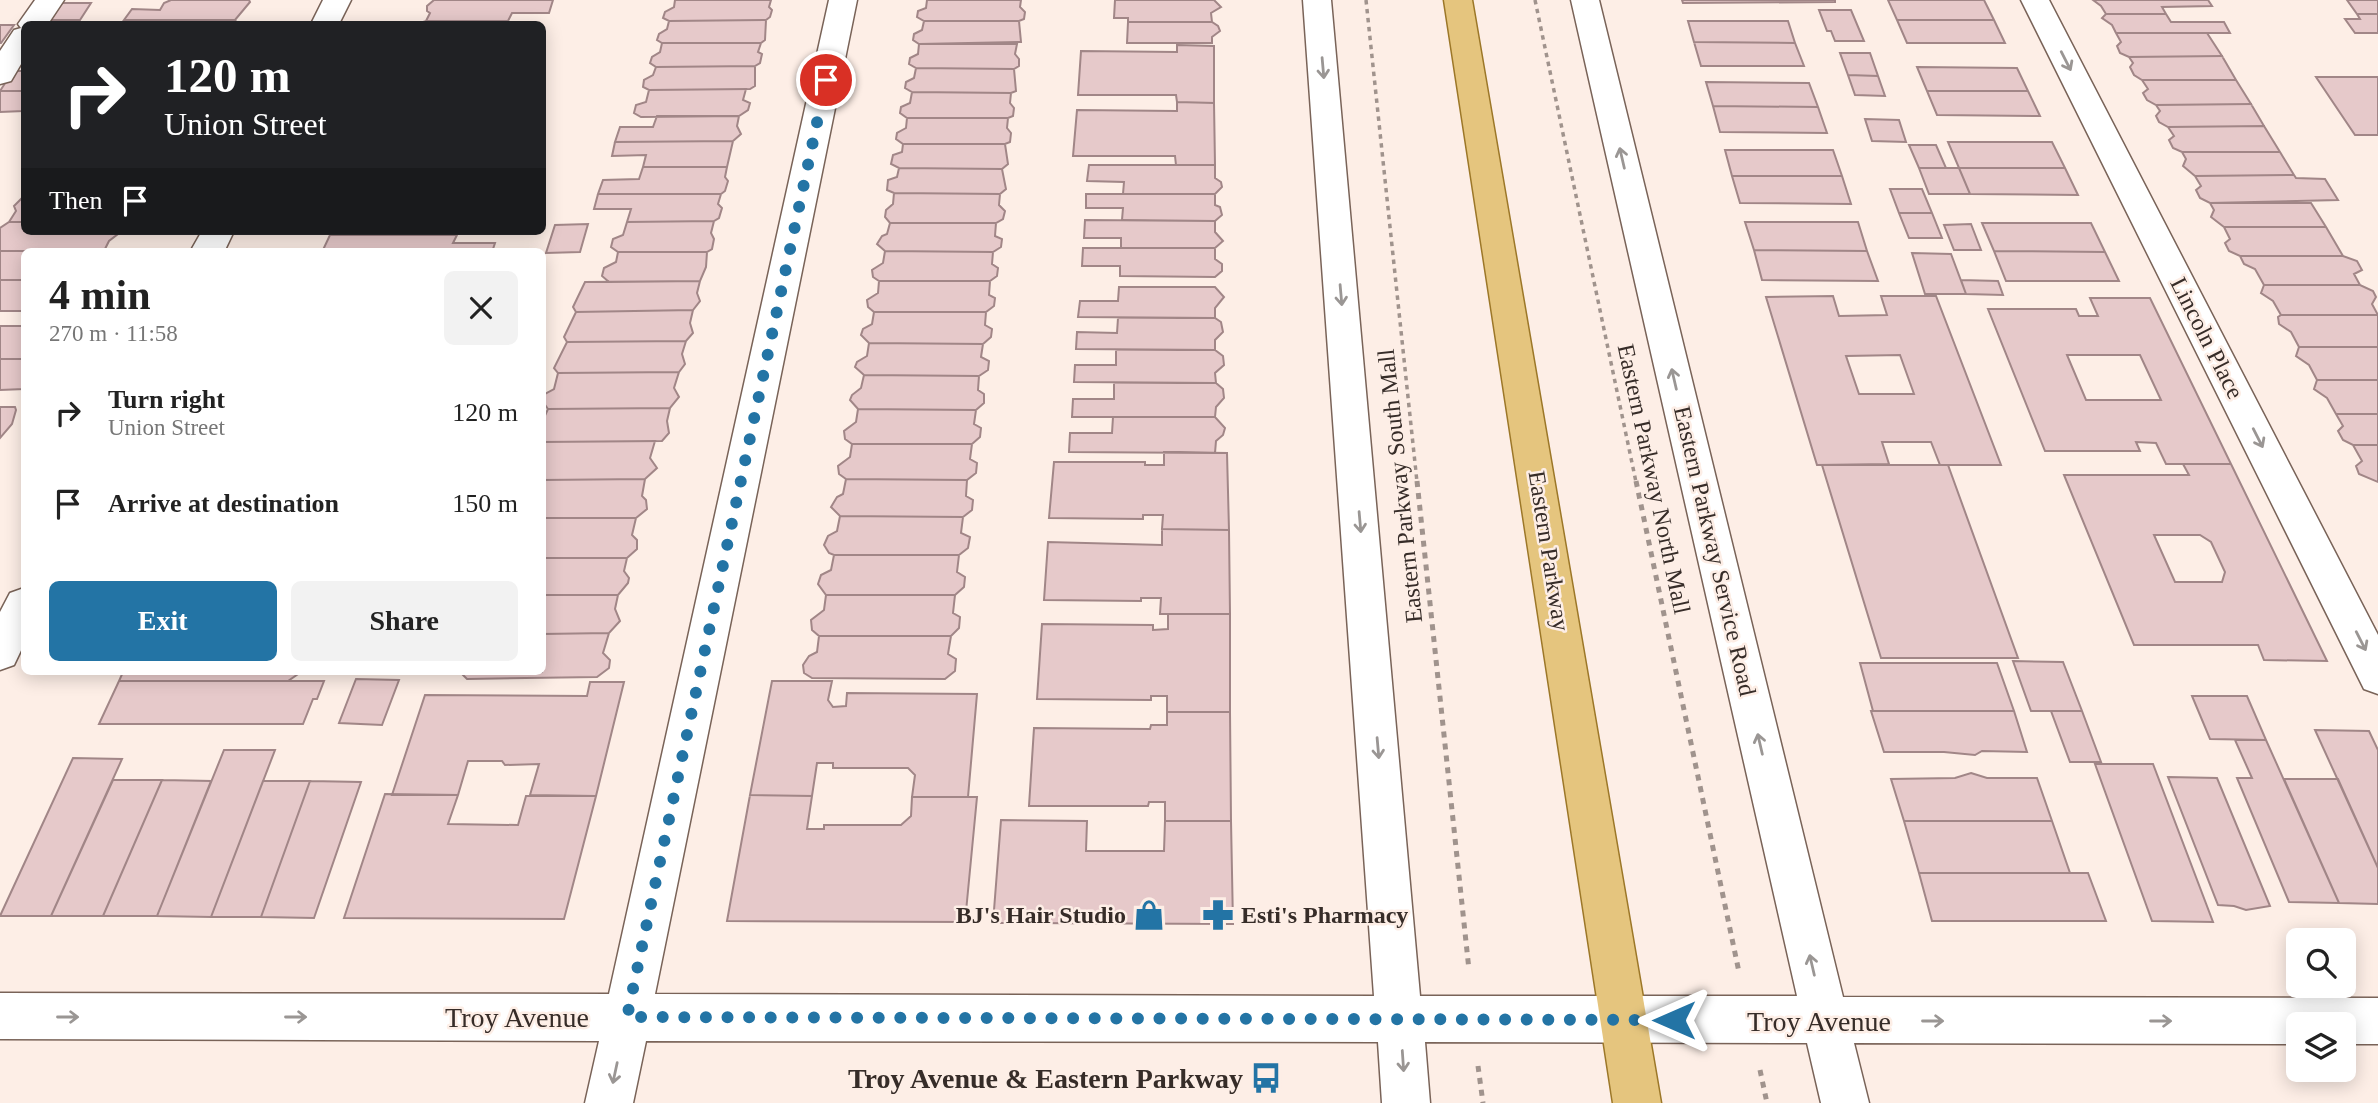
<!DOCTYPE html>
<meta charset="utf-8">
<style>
body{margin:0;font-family:"Times New Roman",serif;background:#f2f2f2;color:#222;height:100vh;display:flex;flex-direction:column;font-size:26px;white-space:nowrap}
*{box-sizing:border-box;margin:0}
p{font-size:23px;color:#767676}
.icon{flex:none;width:38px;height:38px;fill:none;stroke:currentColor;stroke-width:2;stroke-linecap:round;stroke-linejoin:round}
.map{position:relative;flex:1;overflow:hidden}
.sheet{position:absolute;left:21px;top:248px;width:525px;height:427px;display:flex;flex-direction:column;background:#fff;border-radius:10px;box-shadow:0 4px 18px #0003}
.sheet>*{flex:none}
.banner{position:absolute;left:21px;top:21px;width:525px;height:214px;border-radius:10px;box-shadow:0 4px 18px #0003;background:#202124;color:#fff;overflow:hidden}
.buttons{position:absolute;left:2286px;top:928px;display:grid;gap:14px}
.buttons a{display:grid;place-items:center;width:70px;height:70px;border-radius:10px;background:#fff;box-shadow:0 4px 18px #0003;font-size:35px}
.pin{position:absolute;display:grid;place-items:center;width:60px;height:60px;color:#fff;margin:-30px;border:4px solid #fff;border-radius:50%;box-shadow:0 2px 7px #0007}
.me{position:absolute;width:77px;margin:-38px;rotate:270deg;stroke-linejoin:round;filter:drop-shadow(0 0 5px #0008)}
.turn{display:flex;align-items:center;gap:24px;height:147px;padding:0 28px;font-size:32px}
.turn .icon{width:91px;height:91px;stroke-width:2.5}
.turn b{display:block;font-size:49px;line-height:60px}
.then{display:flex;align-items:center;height:66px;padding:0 28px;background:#0003;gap:14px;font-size:26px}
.round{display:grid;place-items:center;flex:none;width:74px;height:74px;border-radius:10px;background:#f2f2f2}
.head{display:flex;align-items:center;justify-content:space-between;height:119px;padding:0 28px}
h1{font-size:42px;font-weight:800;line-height:52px}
.primary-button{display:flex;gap:14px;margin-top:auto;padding:14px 28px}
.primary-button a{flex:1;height:80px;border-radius:10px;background:#2374a5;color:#fff;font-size:28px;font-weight:800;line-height:80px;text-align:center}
.primary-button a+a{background:#f2f2f2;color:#222}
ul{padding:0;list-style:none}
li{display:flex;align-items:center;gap:21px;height:91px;padding:0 28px}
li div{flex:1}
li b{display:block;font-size:26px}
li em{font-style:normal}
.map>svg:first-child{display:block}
.building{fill:#e6c9ca;stroke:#a18687;stroke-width:2;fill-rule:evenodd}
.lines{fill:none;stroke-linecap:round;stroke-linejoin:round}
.minor-casing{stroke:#796358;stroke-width:3}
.major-casing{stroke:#9c7728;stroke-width:3}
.path-far1{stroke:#a0938d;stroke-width:3.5;stroke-dasharray:4.5 4.5;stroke-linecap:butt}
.path{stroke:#a0938d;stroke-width:5;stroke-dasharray:6 6;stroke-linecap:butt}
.minor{fill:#fff;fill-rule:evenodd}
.major{fill:#e5c57e;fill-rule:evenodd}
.oneway{stroke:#9a9694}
.route{stroke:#2374a5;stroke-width:12;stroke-dasharray:0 21.6}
.labels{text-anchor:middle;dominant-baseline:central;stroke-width:5;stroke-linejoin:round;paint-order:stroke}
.street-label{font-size:24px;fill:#362c28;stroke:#fdeee6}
.poi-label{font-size:24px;font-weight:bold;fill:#362c28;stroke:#fdeee6;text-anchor:end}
.near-street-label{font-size:28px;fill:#362c28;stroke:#fdeee6}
.near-poi-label{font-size:28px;font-weight:bold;fill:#362c28;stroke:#fdeee6;text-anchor:end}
</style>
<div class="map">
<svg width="2378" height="1103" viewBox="0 0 2378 1103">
<rect width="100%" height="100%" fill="#fdeee6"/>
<path class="building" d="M171 0H249L250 2 235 20H124L132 9 160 10 164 3Z
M553 0 549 13H512L508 21H426L430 13 427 11V6L434 0Z
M675 0H771L769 7 772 10 770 17 766 20 669 21 663 18 665 12 674 7Z
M927 0H1021L1020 7 1025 12 1024 19 1019 21H924L917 17 918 11 926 8Z
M1115 0H1214L1221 7 1211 13 1212 22H1128V18H1114Z
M1682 0H1835V2L1683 3Z
M1888 0H1984L1994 20H1897Z
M2208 0 2212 6 2162 7 2166 14H2106L2101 6 2093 0Z
M2347 0H2378V14H2357Z
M58 3H91L80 20H47Z
M1819 10H1851L1864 41H1835L1831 31H1827Z
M2106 14H2166L2171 22H2224L2230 33H2116L2112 25 2102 18Z
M2357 14H2378V33H2355L2345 19H2360Z
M235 20 238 24H129L136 21Z
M766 20 765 40 761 43H662L657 40 659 34 667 29 669 21Z
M1897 20H1994L2005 43H1907Z
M426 21H508L507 24H417Z
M924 21H1019L1021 42 919 44 913 40 914 34 922 30Z
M1688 21H1788L1795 43 1694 42Z
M1128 22H1212L1218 26 1220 31 1212 37V43H1127Z
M0 25H14L1 43H0Z
M2116 33H2207L2222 56 2129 57 2120 53 2117 46 2121 42Z
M1694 42 1795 43 1804 66H1701Z
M662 43H761L758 52 762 54 760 63 755 66 656 67 650 63 652 57 660 52Z
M919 44H1017L1015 54 1019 59V66L1014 69 916 68 909 64 910 58 918 54Z
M1177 45 1214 46V103L1177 102 1176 95H1078L1081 51 1177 52Z
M1840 53H1870L1878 76 1848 75Z
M2222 56 2236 80H2142L2134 75 2130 67 2133 63 2129 57Z
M755 66V86L750 89 649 90 643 87 644 80 653 75 656 67Z
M1917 67 2017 68 2028 91H1927Z
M916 68 1014 69 1016 91 1011 93 912 92 905 88 906 82 914 78Z
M13 71H24V91H0Z
M1848 75 1878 76 1885 96 1855 95Z
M2316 77H2378V135H2355Z
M2142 80H2236L2251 104 2156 105 2147 100 2143 93 2148 89Z
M1706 82 1809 83 1818 107 1713 106Z
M746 89 743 100 750 103 748 110 739 116 641 117 634 113 636 105 646 102 649 90Z
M0 91H24L23 111 0 112Z
M1927 91H2028L2040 116 1937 115Z
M912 92 1011 93 1010 103 1014 108 1013 116 1008 118H907L900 113 901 107 910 103Z
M1177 102 1214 103 1215 165H1176L1175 156H1073L1077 110 1177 111Z
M2251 104 2264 126 2168 127 2159 122 2156 116 2160 111 2156 105Z
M1713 106 1818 107 1827 133 1720 132Z
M657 116H739L737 126 741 134 733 141 615 142 620 127H653Z
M907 118H1008L1007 128 1011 133 1010 142 1005 144H903L896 139 897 133 906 128Z
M1865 119 1899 120 1906 142 1872 141Z
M2264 126 2280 152H2182L2173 148 2169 140 2174 136 2168 127Z
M733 141 727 167H643L646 155 612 156 615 142Z
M1948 142H2052L2065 168H1959Z
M903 144H1005L1008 164 1002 169 899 168 891 164 893 155 902 152Z
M1909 145H1936L1946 168H1919Z
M1725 150H1833L1842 176H1732Z
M2182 152H2280L2294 175 2195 176 2183 166 2186 159Z
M1089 165H1215V178L1221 182 1222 187 1215 194H1123L1124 182 1087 181Z
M643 167H727L725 177 728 181 725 191 721 194H598L603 180 639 179Z
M899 168 1002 169 1006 189 1000 194 894 193 887 190 888 180 897 177Z
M1919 168H1959L1970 194H1929Z
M1959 168H2065L2078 195 1970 194Z
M2294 175 2296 178 2325 179 2338 200 2210 203 2200 198 2196 190 2201 186 2195 176Z
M1732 176H1842L1851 204 1740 203Z
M1890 189H1922L1932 213H1899Z
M894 193 1000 194 999 205 1005 211 1003 219 996 223H890L885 217 886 210 893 204Z
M598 194H721L718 204 722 208 719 218 714 221 627 222 631 209H594Z
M1086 194H1215V205L1220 207 1222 215 1215 221 1122 220 1123 208H1086Z
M24 196V222H9L16 211 14 206Z
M2210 203H2311L2326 227H2224L2211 217 2214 210Z
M1899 213H1932L1942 238H1909Z
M1085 220 1215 221V232L1223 241 1215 248H1121V238H1084Z
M714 221 711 233 714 239 712 249 707 252H618L611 247 613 239 623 235 627 222Z
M9 222H24V231H122L109 241 104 251H0V228Z
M1745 222H1858L1867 251 1754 250Z
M890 223H996L995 236 1002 239 1001 247 993 252 885 251 877 244 882 236 887 234Z
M1982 223H2091L2105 252 1994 251Z
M588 224 580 252 546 253 555 225Z
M1971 224 1981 250H1954L1944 225Z
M2224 227H2326L2343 256H2240L2229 251 2225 243 2230 239Z
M330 235H457L453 243H495L492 252H322Z
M1083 248H1215V259L1222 264V271L1215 277 1120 276V266H1082Z
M1754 250 1867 251 1878 281 1762 280Z
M0 251H104L106 252H24V280H0Z
M885 251 993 252 992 264 998 268 997 276 990 281H879L873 277 872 270 883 263Z
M1994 251 2105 252 2119 281H2006Z
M618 252H707L706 267 700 281 609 282 602 276 604 268 616 262Z
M1912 253 1951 254 1966 294H1925Z
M2240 256H2343L2357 261 2362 270 2354 274 2360 285H2264L2255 269 2244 264Z
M0 280H24V311H0Z
M1961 280 1998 281 2003 295 1966 294Z
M700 281 697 293 700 301 693 310 576 312 573 307 585 282Z
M879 281H990L989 295 995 298 994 306 986 312H874L868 307 867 300 878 293Z
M2264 285H2360L2373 291 2376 297 2372 304 2378 315H2281L2273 301 2261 293Z
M1119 287H1215L1224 297 1215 308V318L1078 317 1080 301H1118Z
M1833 296 1839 316 1887 315 1881 296H1936L2001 465H1940L1931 442H1882L1889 464 1817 465 1766 297ZM1900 355 1914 394H1859L1846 356Z
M2090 298H2150L2231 464H2166L2156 443 2136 442 2140 451H2045L1988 309H2076L2079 316H2098ZM2067 355H2140L2161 400H2086Z
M693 310 690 323 693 333 686 341 567 342 564 337 576 312Z
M874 312H986L985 325 992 329 991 337 983 344 869 343 861 335 863 329 872 324Z
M2281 315H2378V347H2299L2291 332 2279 324 2278 317Z
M1118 318H1215L1221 322 1223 332 1215 340V350L1076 349 1077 332 1117 333Z
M0 326H24V359H0Z
M686 341 682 354 685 364 679 372 558 373 554 368 567 342Z
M869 343 983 344 981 357 989 361 988 370 979 376 864 375 855 367 857 362 867 356Z
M2299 347H2378V380H2317L2309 365 2296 356Z
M1116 350H1215L1223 356 1224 365 1215 373 1216 383 1074 382 1075 365H1116Z
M0 359H24V389L0 390Z
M679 372 674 388 679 397 670 408 548 409 543 402 545 394 554 389 558 373Z
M864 375 979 376 978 390 984 394V403L976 410 858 409 850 400 852 395 861 388Z
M2317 380H2378V414H2336L2327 398 2314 389Z
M1114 383H1216L1223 389 1224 398 1216 407 1215 417H1072L1073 399H1114Z
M0 407H15L16 410 12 424 0 438Z
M670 408 667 421 669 433 662 441 542 442V422L548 409Z
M858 409 976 410 974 424 981 428 980 437 972 444H852L845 439 844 431 856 422Z
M2336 414H2378V445H2353L2343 440 2338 431 2343 426Z
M1113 417H1215L1225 428 1223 435 1216 441 1215 453 1069 452 1070 433H1112Z
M655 441 650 458 657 468 645 479 542 480V442Z
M852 444H972L970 459 977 463 976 473 967 480 846 479 839 474 838 466 850 457Z
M2353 445H2378V482L2359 474 2356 466 2362 461Z
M1164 452 1227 453 1229 530 1162 529 1163 515H1143V519L1049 518 1054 462H1145V465H1164Z
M2183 464H2231L2327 661 2264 660 2258 645H2134L2064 475H2189ZM2154 535H2200L2211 542 2225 572 2222 582H2175Z
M1822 465H1948L2018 658H1881Z
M645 479 642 496 646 500 647 509 636 518H542V480Z
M846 479 967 480 966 496 973 500 972 510 963 517 840 516 831 507 837 497 843 494Z
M840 516 963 517 961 533 970 537 968 548 959 555H834L829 553 824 545 828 536 837 531Z
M542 518H636L632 535 637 540V549L627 558H542Z
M1162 529 1229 530 1230 614H1160L1161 598H1141V601L1044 600 1048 542 1162 545Z
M834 555H959L957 572 965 577 964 587 955 595H826L818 584 821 575 831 570Z
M542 558H627L624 571 629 578 628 583 618 595H542Z
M542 595H618L615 609 620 621 609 633 542 634Z
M826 595H955L953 613 960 617 959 628 951 636H819L812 630 811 620 824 610Z
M1168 614H1230V712H1167V696H1151V700L1037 699 1042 624 1153 625V630L1168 629Z
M609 633 603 653 610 660 609 668 597 677 467 679 460 672H542V634Z
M819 636H951L948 654 956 659 955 671 945 679 812 678 804 673 803 665 809 656 817 652Z
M2013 661 2063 662 2082 711H2031Z
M1860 663H1997L2014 711H1873Z
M123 672H301L288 681H119Z
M356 679 399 680 382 725 339 723Z
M119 681H324L317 699H313L303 724H99Z
M772 681H832L828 700 833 707 846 706 847 693 977 694 968 797H912L915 775 908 768H833V763H817L812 796 750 795Z
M590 682H624L596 796 530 795 539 764 505 765 502 761H468L458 795H392L425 695 587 696Z
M2192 696H2247L2266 740 2210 739Z
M1871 711H2014L2027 752 1982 751 1975 755 1944 752H1884Z
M2051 711H2082L2101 762H2070Z
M1167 712H1230L1231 821H1165V802H1149L1148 806H1029L1034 728 1150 729 1151 725H1167Z
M2315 730 2369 731 2378 750V868Z
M2235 740H2266L2339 903 2289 902 2237 778H2252Z
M224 750H275L211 917 157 916Z
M73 758 122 759 51 916H0Z
M2095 764H2153L2213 922 2152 921Z
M1971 773 1987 778H2037L2052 821H1904L1891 779 1955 778Z
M2168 777 2217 778 2270 906 2246 910 2234 906 2218 905Z
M2284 779H2338L2378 868V904L2339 903Z
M113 780H162L103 916H51Z
M162 780 211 781 157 916H103Z
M263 781H310L261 917H211Z
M310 781 361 782 314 918 261 917Z
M385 794 458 795 448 824 518 825 526 796H596L564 919 344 918Z
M750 795 812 796 807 829H824V825H901L911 816 912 797H977L965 922 727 921Z
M1001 820 1087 821 1086 851H1164L1165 821H1231L1233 924 993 923Z
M1904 821H2052L2070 873H1919Z
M1919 873H2088L2106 921H1932Z"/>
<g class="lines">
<defs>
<path id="minor" d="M35 0H64L48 24H24V59L11 81 0 84V51L14 30 21 28 18 24Z
M323 0H351L339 24H311Z
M829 0H857L655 994 1374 996 1303 0H1331L1420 996H1797L1571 0H1599L1843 997 2378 998V1044H2343V1024H2298V1044L1854 1043 1869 1103H1821L1807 1043 1425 1042 1430 1103H1382L1378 1042 646 1041 633 1103H585L599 1041 0 1039V993L609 994Z
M2021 0H2049L2378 635V694L2364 689Z
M202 231H234L224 252H190Z
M24 588V644L14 665 0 670V612L10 593Z"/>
<path id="major" d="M1444 0H1472L1661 1103H1613Z"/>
</defs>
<use href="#minor" class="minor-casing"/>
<use href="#major" class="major-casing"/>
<path class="path-far1" d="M1366 0 1417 482
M1535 0 1636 482"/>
<path class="path" d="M1417 481 1469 970
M1636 481 1739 972
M1478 1066 1483 1103
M1760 1070 1767 1103"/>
<use href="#minor" class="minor"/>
<use href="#major" class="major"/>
</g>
<defs><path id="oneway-shaft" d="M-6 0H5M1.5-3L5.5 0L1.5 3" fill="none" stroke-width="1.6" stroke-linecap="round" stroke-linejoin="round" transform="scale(1.75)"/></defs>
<g class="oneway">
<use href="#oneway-shaft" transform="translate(2066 61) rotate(63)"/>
<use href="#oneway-shaft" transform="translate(1323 68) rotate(85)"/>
<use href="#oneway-shaft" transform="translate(1622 158) rotate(-103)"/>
<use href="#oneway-shaft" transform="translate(1341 295) rotate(85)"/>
<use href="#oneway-shaft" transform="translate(1674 379) rotate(-103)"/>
<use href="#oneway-shaft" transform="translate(2258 438) rotate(63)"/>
<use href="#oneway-shaft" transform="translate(1360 522) rotate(85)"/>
<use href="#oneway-shaft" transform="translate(2361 641) rotate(63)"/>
<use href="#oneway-shaft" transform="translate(1760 744) rotate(-103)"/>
<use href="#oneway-shaft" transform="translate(1378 748) rotate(85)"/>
<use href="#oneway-shaft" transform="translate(1812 965) rotate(-103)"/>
<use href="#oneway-shaft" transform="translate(68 1017)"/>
<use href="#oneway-shaft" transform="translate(296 1017)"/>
<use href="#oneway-shaft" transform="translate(1933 1021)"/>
<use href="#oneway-shaft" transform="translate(2161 1021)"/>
<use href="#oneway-shaft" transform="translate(1403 1061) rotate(86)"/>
<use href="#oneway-shaft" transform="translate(615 1073) rotate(102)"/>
</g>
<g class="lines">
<path class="route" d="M826 80 627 1017 1674 1020"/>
</g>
<defs>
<symbol id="shop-bare" viewBox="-9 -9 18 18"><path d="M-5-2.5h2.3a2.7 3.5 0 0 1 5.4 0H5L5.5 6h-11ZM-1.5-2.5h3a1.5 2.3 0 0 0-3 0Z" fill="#2374a5" stroke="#fdeee6" stroke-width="2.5" paint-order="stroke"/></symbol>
<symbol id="pharmacy-bare" viewBox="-9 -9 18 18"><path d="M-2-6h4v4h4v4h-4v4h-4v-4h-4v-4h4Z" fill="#2374a5" stroke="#fdeee6" stroke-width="2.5" paint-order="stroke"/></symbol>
<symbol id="bus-bare" viewBox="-9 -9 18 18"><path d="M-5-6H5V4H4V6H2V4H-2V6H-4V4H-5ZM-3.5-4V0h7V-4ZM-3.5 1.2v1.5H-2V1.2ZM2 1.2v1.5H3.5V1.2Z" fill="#2374a5" stroke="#fdeee6" stroke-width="2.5" paint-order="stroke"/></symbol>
</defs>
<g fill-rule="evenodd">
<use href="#shop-bare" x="1127" y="893" width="44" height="44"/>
<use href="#pharmacy-bare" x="1196" y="893" width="44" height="44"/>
<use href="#bus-bare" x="1244" y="1056" width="44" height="44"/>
</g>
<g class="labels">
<g class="street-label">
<text transform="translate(2207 338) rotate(63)">Lincoln Place</text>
<text transform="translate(1654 479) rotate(78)">Eastern Parkway North Mall</text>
<text transform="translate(1400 486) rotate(-96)">Eastern Parkway South Mall</text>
<text transform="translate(1549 551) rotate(81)">Eastern Parkway</text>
<text transform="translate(1715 551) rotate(77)">Eastern Parkway Service Road</text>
</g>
<g class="poi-label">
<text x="1126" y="915">BJ's Hair Studio</text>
<text x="1241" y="915" text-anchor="start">Esti's Pharmacy</text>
</g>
<g class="near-street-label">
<text x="517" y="1017">Troy Avenue</text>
<text x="1819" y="1021">Troy Avenue</text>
</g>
<g class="near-poi-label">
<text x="1243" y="1078">Troy Avenue &amp; Eastern Parkway</text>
</g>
</g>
</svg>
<div class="buttons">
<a><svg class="icon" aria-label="search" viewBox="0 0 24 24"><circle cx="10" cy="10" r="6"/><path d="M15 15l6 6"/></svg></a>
<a><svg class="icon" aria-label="layers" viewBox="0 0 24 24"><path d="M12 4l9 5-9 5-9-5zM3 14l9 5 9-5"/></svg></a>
</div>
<div class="pin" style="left:826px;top:80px;background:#d93025"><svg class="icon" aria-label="arrive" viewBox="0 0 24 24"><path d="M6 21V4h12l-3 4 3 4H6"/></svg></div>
<svg class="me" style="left:1674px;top:1020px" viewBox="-20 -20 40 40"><path d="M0-17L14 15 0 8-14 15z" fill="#2374a5" stroke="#fff" stroke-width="4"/></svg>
<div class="banner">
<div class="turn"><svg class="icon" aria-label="right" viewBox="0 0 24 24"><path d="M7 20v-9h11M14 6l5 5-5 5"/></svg><div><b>120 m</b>Union Street</div></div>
<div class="then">Then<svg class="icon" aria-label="arrive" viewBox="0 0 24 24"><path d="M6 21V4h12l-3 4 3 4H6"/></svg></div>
</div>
<section class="sheet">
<div class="head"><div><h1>4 min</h1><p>270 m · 11:58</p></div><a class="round"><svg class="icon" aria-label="close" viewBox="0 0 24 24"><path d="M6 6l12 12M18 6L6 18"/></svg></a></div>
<ul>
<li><svg class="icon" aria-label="right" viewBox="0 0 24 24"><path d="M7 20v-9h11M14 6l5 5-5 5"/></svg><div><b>Turn right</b><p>Union Street</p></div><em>120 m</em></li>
<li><svg class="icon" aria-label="arrive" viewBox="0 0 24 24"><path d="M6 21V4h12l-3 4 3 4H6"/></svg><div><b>Arrive at destination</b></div><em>150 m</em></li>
</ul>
<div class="primary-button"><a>Exit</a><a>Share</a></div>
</section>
</div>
